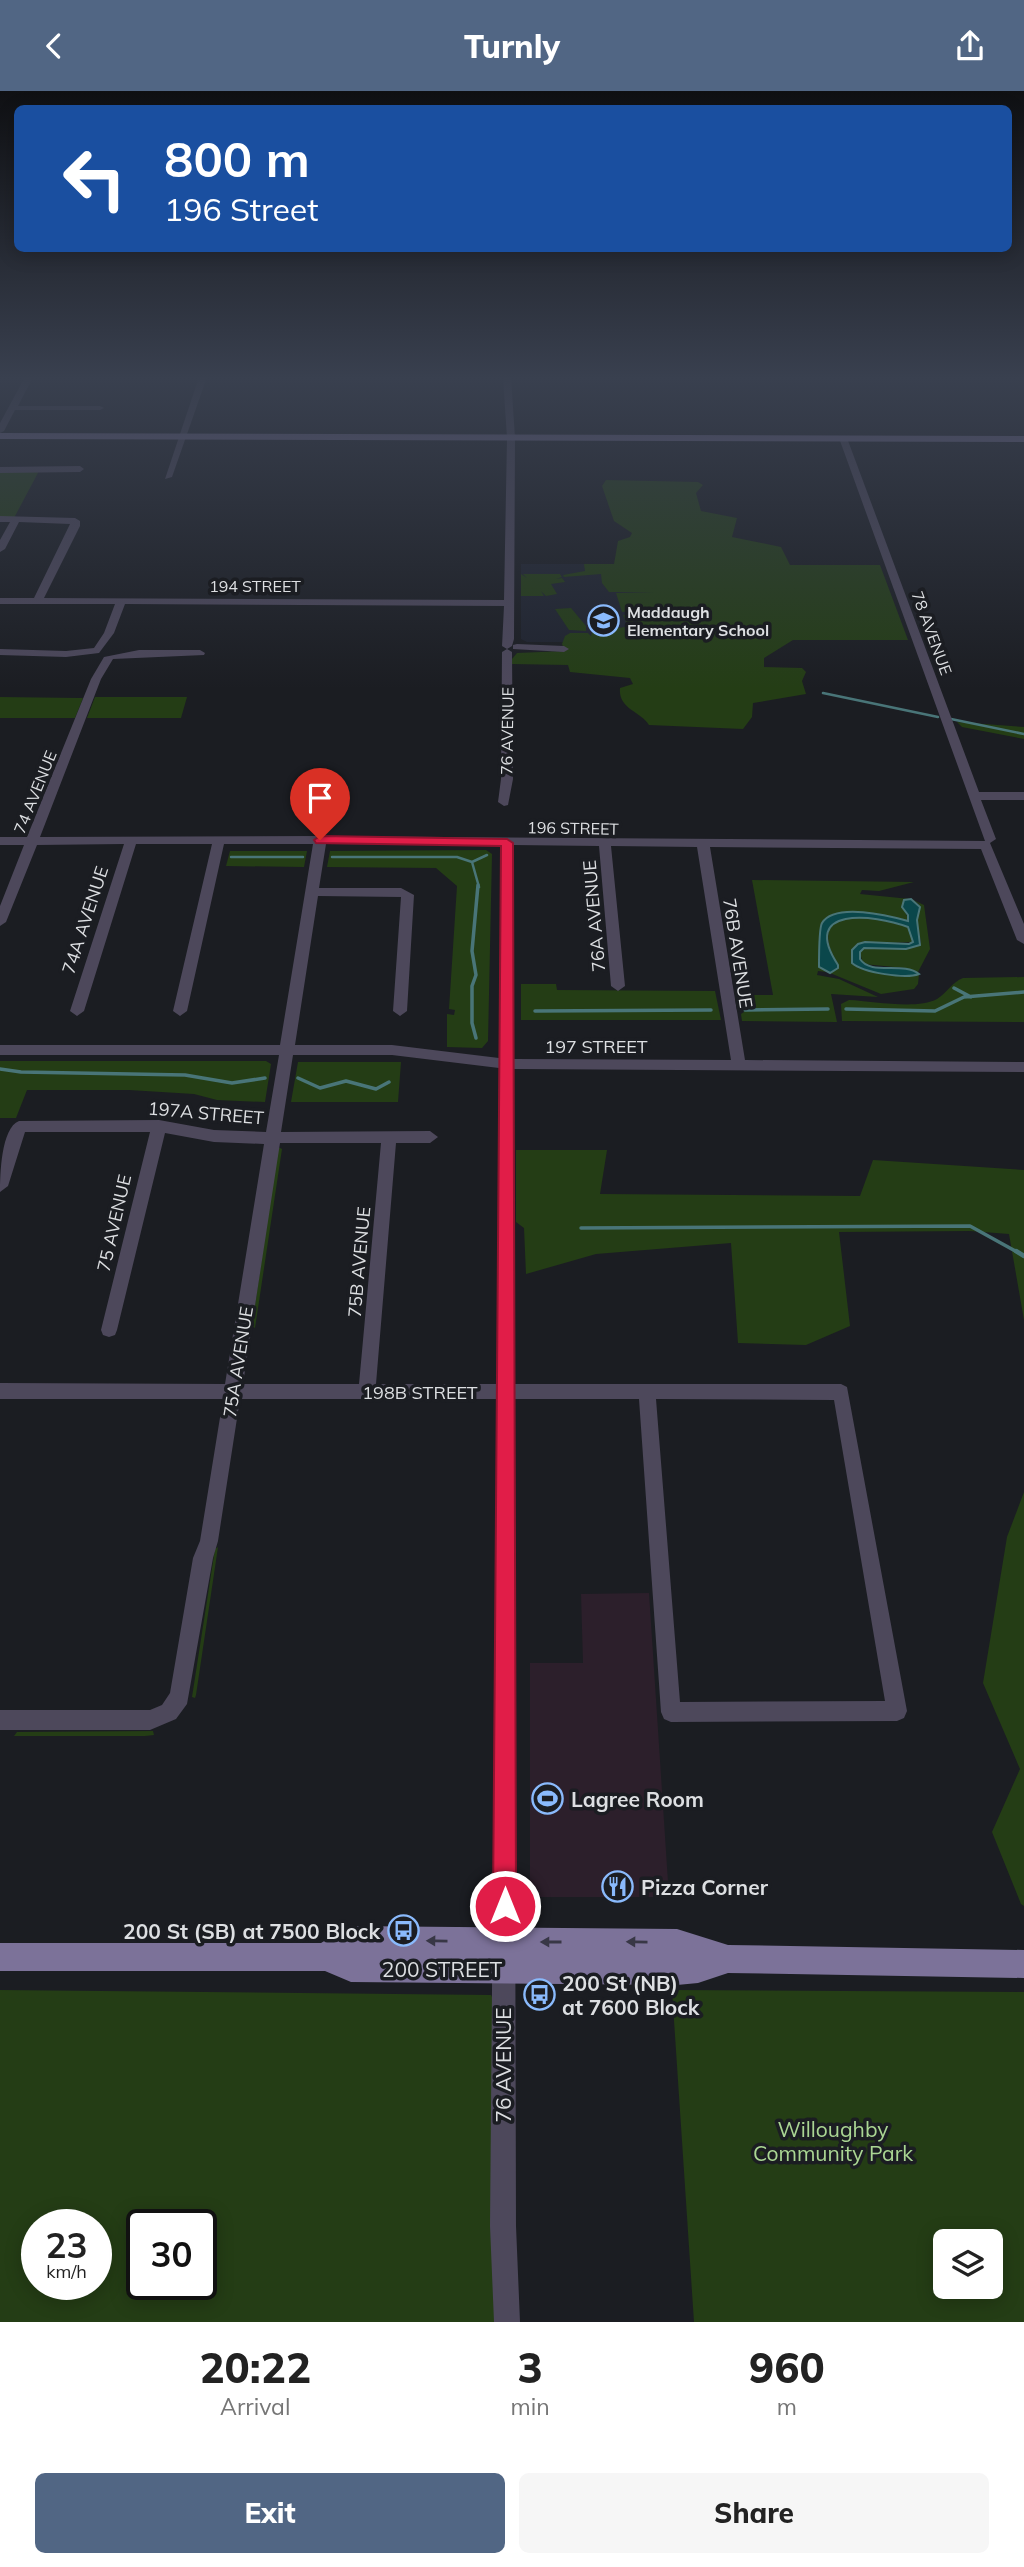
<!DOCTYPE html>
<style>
body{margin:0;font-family:Mulish,sans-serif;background:#f6f6f6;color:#222;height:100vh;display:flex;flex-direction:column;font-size:26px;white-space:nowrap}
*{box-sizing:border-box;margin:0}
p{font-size:23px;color:#767676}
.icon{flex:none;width:38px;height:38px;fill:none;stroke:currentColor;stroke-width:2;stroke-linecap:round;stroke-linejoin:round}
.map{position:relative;height:2231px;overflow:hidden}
.side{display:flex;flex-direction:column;background:#fff;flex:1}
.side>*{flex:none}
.guide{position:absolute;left:14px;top:14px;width:998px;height:147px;border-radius:10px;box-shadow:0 4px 18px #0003;background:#1a4fa0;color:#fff;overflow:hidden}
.controls{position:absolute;left:933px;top:2138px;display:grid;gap:14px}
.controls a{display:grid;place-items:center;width:70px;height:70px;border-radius:10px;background:#fff;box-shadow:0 4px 18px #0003;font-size:35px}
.speed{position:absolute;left:21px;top:2118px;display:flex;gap:14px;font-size:35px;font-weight:700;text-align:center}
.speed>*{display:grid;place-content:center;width:91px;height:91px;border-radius:50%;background:#fff;box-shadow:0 4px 18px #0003;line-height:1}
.speed small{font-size:18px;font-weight:400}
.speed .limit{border:4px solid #111;border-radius:10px;background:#fff;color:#111}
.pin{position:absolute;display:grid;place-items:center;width:60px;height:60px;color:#fff;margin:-72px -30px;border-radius:50% 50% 50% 0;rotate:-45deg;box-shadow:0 0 7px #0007}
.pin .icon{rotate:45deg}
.me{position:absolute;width:77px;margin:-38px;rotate:0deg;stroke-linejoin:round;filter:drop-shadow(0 0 5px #0008)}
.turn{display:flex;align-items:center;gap:24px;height:147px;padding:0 35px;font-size:32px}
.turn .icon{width:91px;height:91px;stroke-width:2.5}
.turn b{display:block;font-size:49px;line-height:60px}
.eta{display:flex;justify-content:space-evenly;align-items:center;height:119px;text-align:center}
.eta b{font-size:42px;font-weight:800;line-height:49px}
.action{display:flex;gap:14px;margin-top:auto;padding:14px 35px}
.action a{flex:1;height:80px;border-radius:10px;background:#516684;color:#fff;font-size:28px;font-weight:800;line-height:80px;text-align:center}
.action a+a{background:#f6f6f6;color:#222}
header{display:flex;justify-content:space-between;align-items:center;height:91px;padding:0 35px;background:#516684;color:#fff;font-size:32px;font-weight:800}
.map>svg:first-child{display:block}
.commercial{fill:#2c1f2b}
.built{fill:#1f232e}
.green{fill:#243d15;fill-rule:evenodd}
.water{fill:#0a474b;stroke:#497578;stroke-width:2}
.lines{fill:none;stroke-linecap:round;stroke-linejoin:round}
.stream-far2{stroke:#497578;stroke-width:2.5}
.stream-far1{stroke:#497578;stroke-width:3.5}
.stream{stroke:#497578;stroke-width:4.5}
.minor{fill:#4d485b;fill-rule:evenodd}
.major{fill:#7c7299;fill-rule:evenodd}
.oneway{fill:#383746}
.route{fill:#e11d48;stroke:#92132f;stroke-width:2}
.labels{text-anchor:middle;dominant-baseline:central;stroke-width:7;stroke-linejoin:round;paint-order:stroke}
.far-street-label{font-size:16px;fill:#dddfe2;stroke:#1b1d22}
.far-poi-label{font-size:16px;font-weight:bold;fill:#dddfe2;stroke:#1b1d22;text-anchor:start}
.street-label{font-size:18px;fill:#dddfe2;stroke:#1b1d22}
.near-poi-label{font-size:21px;font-weight:bold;fill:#dddfe2;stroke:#1b1d22;text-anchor:start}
.near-street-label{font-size:21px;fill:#dddfe2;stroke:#1b1d22}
.near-park-label{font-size:21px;fill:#aad693;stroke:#1b1d22}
</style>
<header><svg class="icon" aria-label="back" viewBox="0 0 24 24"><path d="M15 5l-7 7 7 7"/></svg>Turnly<svg class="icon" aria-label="share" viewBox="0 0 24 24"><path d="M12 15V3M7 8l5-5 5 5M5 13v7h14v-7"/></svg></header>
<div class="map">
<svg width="1024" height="2231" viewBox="0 0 1024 2231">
<rect width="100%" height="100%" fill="#1b1d22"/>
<path class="commercial" d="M649 1502 669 1806H530V1572H583L581 1503Z"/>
<path class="built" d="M521 473H678L690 551H527L521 548Z"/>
<path class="green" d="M0 380H39L14 427H0Z
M606 389 698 391 703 394 696 402 701 420 737 427 732 446 781 456 790 474H880L908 549H793L764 567V576L802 577 806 581 802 590 806 603 753 612 752 626 743 638 649 634C640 620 618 618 620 597L633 593 630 587 570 581 568 574 512 573V568L517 562 565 560 562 553 565 545 570 542H588L591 545 592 541 625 536 628 545 633 547 623 524H633V534L636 536 637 523 634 520 622 521 616 502 654 501H609L602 492 601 483 564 486 563 484 585 480 584 473H614L618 450 630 446 632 442 614 430 602 395Z
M521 483 527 487 523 483H560L562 486 556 488 562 487 565 491 551 493 557 503 546 505 541 500 544 505H521Z
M571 517 586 535V540L569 539 555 518Z
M0 606 80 607H83L75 627H0Z
M95 606H187L181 627H87Z
M957 631 1024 636V648L962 636Z
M486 759 492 763 488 950 482 957 447 956V923L454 924 455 919 449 918 457 795 436 777 327 776 330 760Z
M230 760H307L304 776 226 775Z
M752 789 914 791 879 800 862 799 860 803 910 808H905L904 818 909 830C877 821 851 816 821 833L820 836 821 862 818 874 827 881 818 880 817 884 839 888 878 906 831 903 837 931 742 930 741 923 744 921 742 904H773Z
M911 808 924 814 930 858 918 881 905 877 863 873 860 861 864 857 906 858 921 852 917 829 919 813Z
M871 826 908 836 913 851 858 853V877L907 886 919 883 918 893 914 898 881 903 830 882 838 874C831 863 824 847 831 833L845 828Z
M1024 886V931L842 930 841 913 849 909C872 910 917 919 937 908 947 902 952 891 963 887Z
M521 893H556L557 899 715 900 721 929H521Z
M0 970H266L271 973 265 1011 217 1009 194 1003 129 999H27L16 1027H0Z
M298 971H401L398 1011H291Z
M278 1056 282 1058 255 1237 252 1235Z
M516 1059H607L600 1103 860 1105 873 1069 1024 1079V1229L1009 1143 970 1140 839 1141 850 1235 806 1254 738 1252 731 1152 596 1163 526 1183 524 1137 516 1131Z
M1024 1401V1815L1021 1813 992 1741 1020 1678 983 1592 1007 1446Z
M218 1456 196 1604 195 1607 192 1606 215 1458Z
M153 1640 154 1644 145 1645H14L17 1641Z
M0 1899 491 1904 494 1910 497 2231H0ZM37 2133H96V2193H37ZM142 2133H201V2193H142Z
M672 1899 1024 1901V2231H694ZM945 2151H990V2196H945Z"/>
<path class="water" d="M911 808 920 816 917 829 920 854 906 858 864 857 860 861V868C871 885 903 870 919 883 906 888 863 882 852 872V859L858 853 865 851 909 853 913 851 908 836C874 823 799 815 838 874V877L830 882 819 876C819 870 819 837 822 832 835 811 890 825 908 830V824L902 816 904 809Z"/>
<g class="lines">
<path class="stream-far2" d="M823 602 938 626
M951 628 1024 643
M231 766H303
M332 766H457L472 771 487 764
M472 771 479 796"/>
<path class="stream-far1" d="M954 897 971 906
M846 918 935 920 964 906 1024 901
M745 919 828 918
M535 920 711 919
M476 947 472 932V895L476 884 472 860 478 794
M0 978 21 981 185 984 232 992 265 987
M298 987 320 997 346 990 376 998 389 991
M581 1137 970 1135 1019 1162"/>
<path class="stream" d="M1016 1160 1024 1165"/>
<path class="minor" d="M25 286H33L18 315H100L104 317 100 319H15L4 340 0 342V332Z
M199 286H207L172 386 165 388Z
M503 286H511L515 347 514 548 512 555 507 558 512 561 513 688 508 714 504 715 498 711 501 688 502 561 507 558 502 555 504 515 125 513 114 542 99 562 66 566 0 564V558L66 560 94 557 104 542 115 513H0V507H34L70 433 19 431 5 458 0 461V449L10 431H0V425L75 427 80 430V435L44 507 504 509 507 347Z
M843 345 847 347 979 701H1024V709H981L996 748 990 752 1024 833V853L1017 849 981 758 710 756 745 969 1024 971V981L514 978V1293H841L847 1296 907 1620 904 1627 897 1630 671 1631 664 1628 661 1621 639 1308H514L516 2135 520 2231H494L490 2135 497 1308H240L218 1450 213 1467 187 1613 176 1628 150 1639H0V1619H150L162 1614 170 1602 193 1467 200 1450 223 1308H0V1292L225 1293 264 1053 214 1051 165 1042 117 1239 115 1244 109 1246 103 1244 101 1239 150 1041H25L8 1095 0 1101C0 1084 1 1037 19 1030L159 1029 214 1039 266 1041 279 964H0V954H280L313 753H224L187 920 180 925 173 920 212 753H136L84 920 77 925 70 920 124 753 37 754 6 831 0 835V815L24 754H0V746H27L91 588 104 566 139 559H200L205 562 204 564 113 568 101 588 40 746 320 745 985 750 839 347ZM326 753 501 754 499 967 392 954H295L318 805 401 806 393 920 400 925 407 920 414 804 401 797H319ZM513 754 599 755 611 895 618 900 625 895 611 755 697 756 731 969 514 968ZM293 964H392L499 977 497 1293H376L396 1052H430L438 1046 430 1040 281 1041ZM280 1052H381L359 1293H243ZM656 1308 834 1309 885 1610 680 1611Z
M0 376 80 375 84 378 80 381 0 382Z
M517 553 564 555 569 558 564 561 513 558V554Z"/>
<path class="major" d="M0 342 1024 345V351L0 348Z
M349 1835 677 1838 728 1854 1024 1859V1887L728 1882 698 1892 677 1894 351 1891 325 1880H0V1852H321Z"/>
</g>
<defs><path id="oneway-solid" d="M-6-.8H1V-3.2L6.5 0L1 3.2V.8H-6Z" transform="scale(1.75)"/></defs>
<g class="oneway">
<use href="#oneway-solid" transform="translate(437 1850) rotate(-179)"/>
<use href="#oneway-solid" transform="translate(551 1851) rotate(180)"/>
<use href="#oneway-solid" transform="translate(637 1851) rotate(-179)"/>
</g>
<linearGradient id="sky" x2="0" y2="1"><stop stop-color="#0f1013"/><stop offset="0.48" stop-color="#39404f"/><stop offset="1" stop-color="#39404f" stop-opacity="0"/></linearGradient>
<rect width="1024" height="598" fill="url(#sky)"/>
<path class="route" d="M320 745 507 748 513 752 516 1815 513 1823 505 1826 496 1823 493 1815 501 755 316 752 314 749Z"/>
<defs>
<symbol id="school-ring" viewBox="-11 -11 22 22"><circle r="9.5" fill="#1b1d22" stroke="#8abafc" stroke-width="1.5"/><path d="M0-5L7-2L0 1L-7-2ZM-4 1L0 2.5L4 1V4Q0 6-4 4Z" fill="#8abafc"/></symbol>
<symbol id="stadium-ring" viewBox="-11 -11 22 22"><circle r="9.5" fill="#1b1d22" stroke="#8abafc" stroke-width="1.5"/><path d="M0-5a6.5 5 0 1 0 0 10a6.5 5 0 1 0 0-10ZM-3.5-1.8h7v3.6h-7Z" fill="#8abafc"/></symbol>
<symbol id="restaurant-ring" viewBox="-11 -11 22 22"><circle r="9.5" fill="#1b1d22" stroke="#8abafc" stroke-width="1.5"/><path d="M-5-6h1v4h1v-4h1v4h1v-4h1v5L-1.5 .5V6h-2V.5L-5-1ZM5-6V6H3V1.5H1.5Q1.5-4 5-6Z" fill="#8abafc"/></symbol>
<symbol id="bus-ring" viewBox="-11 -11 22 22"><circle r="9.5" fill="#1b1d22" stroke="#8abafc" stroke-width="1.5"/><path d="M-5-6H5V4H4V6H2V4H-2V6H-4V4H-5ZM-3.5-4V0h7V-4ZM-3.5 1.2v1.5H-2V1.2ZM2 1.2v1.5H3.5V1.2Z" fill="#8abafc"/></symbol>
</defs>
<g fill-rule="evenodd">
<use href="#school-ring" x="586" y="512" width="35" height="35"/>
<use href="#stadium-ring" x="530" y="1690" width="35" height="35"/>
<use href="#restaurant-ring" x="600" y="1778" width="35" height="35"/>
<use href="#bus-ring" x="386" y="1822" width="35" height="35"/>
<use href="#bus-ring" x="522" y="1886" width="35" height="35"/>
</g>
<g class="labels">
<g class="far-street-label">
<text x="255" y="495">194 STREET</text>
<text transform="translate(932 542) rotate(70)">78 AVENUE</text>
<text transform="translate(507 640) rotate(-89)">76 AVENUE</text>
<text transform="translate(35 701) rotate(-68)">74 AVENUE</text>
<text transform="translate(573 737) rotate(1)">196 STREET</text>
</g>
<g class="far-poi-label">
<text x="627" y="521">Maddaugh<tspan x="627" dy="18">Elementary School</tspan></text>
</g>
<g class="street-label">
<text transform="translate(594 825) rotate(-95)">76A AVENUE</text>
<text transform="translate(85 829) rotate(-72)">74A AVENUE</text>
<text transform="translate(738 862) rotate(81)">76B AVENUE</text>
<text x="596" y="955">197 STREET</text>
<text transform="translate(206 1022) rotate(5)">197A STREET</text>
<text transform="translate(114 1132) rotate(-77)">75 AVENUE</text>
<text transform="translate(359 1171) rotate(-85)">75B AVENUE</text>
<text transform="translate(238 1271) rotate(-81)">75A AVENUE</text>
<text x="420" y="1301">198B STREET</text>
</g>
<g class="near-poi-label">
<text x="571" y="1708">Lagree Room</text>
<text x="641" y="1796">Pizza Corner</text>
<text x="380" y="1840" text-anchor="end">200 St (SB) at 7500 Block</text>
<text x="562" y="1892">200 St (NB)<tspan x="562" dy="24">at 7600 Block</tspan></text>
</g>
<g class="near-street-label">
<text x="442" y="1878">200 STREET</text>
<text transform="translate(503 1974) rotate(-90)">76 AVENUE</text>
</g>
<g class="near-park-label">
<text x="833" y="2038">Willoughby<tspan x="833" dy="24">Community Park</tspan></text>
</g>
</g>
</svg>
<div class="controls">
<a><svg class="icon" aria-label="layers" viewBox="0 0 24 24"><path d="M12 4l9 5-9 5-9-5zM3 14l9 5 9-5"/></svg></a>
</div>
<div class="speed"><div>23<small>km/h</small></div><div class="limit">30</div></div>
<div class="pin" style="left:320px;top:749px;background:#d93025"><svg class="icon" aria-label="arrive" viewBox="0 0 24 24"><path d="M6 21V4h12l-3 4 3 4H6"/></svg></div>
<svg class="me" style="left:505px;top:1815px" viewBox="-20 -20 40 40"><circle r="17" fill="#e11d48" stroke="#fff" stroke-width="3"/><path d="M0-11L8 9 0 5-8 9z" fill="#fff"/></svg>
<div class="guide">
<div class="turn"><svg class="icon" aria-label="left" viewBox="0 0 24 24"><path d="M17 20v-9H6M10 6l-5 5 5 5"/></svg><div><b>800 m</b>196 Street</div></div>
</div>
</div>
<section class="side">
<div class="eta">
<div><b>20:22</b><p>Arrival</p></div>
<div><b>3</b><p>min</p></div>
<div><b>960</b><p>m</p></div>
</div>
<div class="action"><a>Exit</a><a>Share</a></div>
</section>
